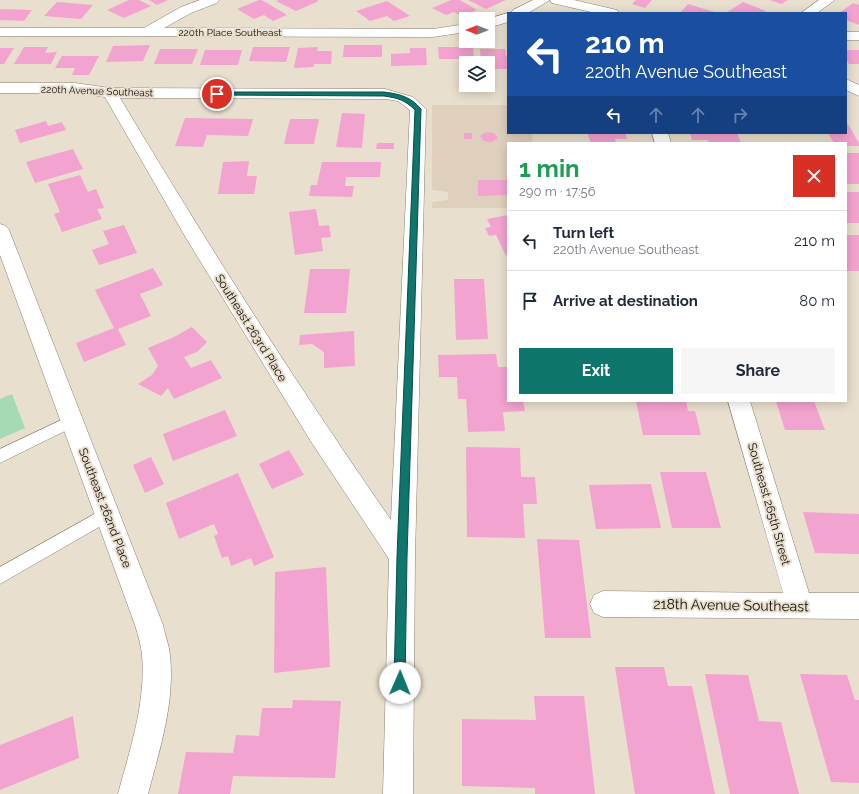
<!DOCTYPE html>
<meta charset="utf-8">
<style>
body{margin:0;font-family:Raleway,sans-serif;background:#f6f6f7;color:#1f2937;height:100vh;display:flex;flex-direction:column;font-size:15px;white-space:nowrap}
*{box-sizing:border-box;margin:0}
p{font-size:13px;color:#747a83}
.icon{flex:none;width:22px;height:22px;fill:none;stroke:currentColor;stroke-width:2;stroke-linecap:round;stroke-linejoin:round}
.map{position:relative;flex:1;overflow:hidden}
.panel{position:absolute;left:507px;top:142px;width:340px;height:260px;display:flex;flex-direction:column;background:#fff;border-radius:0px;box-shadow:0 2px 10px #0003}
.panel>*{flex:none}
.top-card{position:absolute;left:507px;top:12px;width:340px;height:122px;border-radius:0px;box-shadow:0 2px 10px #0003;background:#1a4fa0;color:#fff;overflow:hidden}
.needle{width:26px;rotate:270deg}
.controls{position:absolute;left:459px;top:12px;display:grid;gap:8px}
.controls a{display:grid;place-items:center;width:36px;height:36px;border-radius:0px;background:#fff;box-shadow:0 2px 10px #0003;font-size:20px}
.pin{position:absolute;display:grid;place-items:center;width:34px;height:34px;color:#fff;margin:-17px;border:2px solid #fff;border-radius:50%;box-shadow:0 1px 4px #0007}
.me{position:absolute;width:44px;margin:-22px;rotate:1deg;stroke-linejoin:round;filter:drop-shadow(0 0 3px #0008)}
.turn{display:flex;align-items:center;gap:14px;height:84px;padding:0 12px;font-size:18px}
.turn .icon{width:52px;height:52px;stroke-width:2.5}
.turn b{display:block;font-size:28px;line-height:34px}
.lanes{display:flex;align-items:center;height:38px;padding:0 12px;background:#0003;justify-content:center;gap:20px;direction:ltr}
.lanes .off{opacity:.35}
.round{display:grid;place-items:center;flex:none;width:42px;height:42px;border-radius:0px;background:#f6f6f7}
.summary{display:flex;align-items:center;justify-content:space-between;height:68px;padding:0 12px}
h1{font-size:24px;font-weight:700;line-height:30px;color:#1e9e55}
.primary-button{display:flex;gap:8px;margin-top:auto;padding:8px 12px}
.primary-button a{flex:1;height:46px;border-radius:0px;background:#0f766e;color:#fff;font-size:16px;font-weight:700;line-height:46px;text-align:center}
.primary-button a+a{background:#f6f6f7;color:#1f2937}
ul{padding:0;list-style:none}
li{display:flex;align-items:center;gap:12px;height:60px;padding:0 12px;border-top:1px solid #e0e1e3}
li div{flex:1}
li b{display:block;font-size:15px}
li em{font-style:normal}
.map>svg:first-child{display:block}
.industrial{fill:#dfd0be}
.green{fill:#a5dab6}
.building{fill:#f3a3cf}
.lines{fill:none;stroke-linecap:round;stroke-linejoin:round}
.lane-casing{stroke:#887f70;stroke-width:1}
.street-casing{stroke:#887f70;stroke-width:1}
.lane{fill:#fff;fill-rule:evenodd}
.street{fill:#fff;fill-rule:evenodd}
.route{fill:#0f766e;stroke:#0a4d48}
.labels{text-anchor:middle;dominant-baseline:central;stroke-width:4;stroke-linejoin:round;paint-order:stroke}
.far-street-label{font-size:10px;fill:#0e0b06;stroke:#e9dfce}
.street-label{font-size:12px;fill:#0e0b06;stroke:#e9dfce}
.near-street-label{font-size:14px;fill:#0e0b06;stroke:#e9dfce}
</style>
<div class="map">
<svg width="859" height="794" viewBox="0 0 859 794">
<rect width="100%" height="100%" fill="#e9dfce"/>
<path class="industrial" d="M432 105H508V133H532L533 143H508V208H432V202L448 200V192L432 190Z"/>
<path class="green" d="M12 394 25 428 0 439V399Z"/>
<path class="building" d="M129 0H139L151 6 124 18 107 10Z
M149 0H168L157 5Z
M259 0H262L287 15 273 21 264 15 254 19 237 9Z
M279 0H317L319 1 296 11 276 1Z
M451 0H460L477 10 461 16 454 12 446 15 432 8Z
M468 0H506L486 9Z
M636 0H652L645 8 632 4Z
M770 0H788L781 4Z
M387 1 410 16 394 21 387 16 370 21 356 11Z
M57 2 93 5 81 19 44 16Z
M743 2 766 11 763 13H726Z
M853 3 859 5V25L846 20V13H839Z
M688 4 718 13H680Z
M0 9 32 10 24 21 0 20Z
M150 45 143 61 106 62 113 46Z
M344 45H382V57H343Z
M24 47H48L45 53 57 52 51 64H14Z
M253 47H290L286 62 249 61Z
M318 47 317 51H332L331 64H314V67L294 68 298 48Z
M438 47H473L474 59H439Z
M0 48H14L4 64H0Z
M410 48H426L427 65 391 66V54L410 53Z
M160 49H198L192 64H154Z
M480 49H505L506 56H508V69H488V63H481Z
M205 50H242L238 65H200Z
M846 50H859V64H849L846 59Z
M62 56H99L89 75H72L75 68H55Z
M342 113 365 114 362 148 336 147Z
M185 118 253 119 248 136 207 135 203 147 175 146Z
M290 119H319L314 144H284Z
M46 121 48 126 62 122 66 130 20 143 15 130Z
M846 121 859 143V146H846V143H834L828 133H846Z
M486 132 494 133 498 138 492 142 484 141 480 136Z
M464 133H472V139H464Z
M587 133H625L627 139H615L616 143H591Z
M690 133H737L741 143H709L708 140H692Z
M377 143H394V149H376Z
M73 149 83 169 35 183 26 162Z
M846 153H859V184H846Z
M249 161 247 176H257L254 194H218L223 162Z
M322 162H381L380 177H346L345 186H354L352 197 309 196 311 185H317Z
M80 175 88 192 96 189 104 208 97 209 102 219 62 232 54 214 60 212 48 184Z
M478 180H508V195L478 196Z
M846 192H859V223H846Z
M316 209 319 226 329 225 331 237 321 238 323 251 295 255 289 212Z
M508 215V256H506L496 235 489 236 485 228 491 227 487 219Z
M124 225 137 253 99 265 92 250 109 244 103 231Z
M846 235H859V271H846Z
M153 268 163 285 140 294 151 316 118 329 126 345 84 362 76 343 114 328 95 290Z
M310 269H350L346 313H304Z
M454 279H484L488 339 456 340Z
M192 327 207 342 197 352 184 357 191 368 211 360 222 378 174 399 168 388 161 396 138 384 152 375 158 366 148 348 174 337Z
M354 331 355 366 324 368V352L312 344 299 345 300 335Z
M496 354 498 367H508V401H523L525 411 503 412 505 431 468 432 466 399H458L457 377H439L438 355Z
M636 401H686L688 411H695L701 435H643Z
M776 401H814L825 430H785Z
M225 410 237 436 173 461 163 434Z
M466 447 520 448 521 477H535L537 504H523L525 538 467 537Z
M289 450 304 475 272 489 259 464Z
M151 457 164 484 145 493 133 465Z
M660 472H706L721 528H672Z
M238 473 274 557 254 566 251 558 231 566 228 556 222 558 214 536 218 534 214 524 179 539 166 503Z
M651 484 661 528 596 529 589 485Z
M803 512 859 514V554L815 553Z
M537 539 579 540 591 638H545Z
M326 567 330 667 274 673 275 572Z
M615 667H664L668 686H692L715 794H635Z
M705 674 748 675 759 721 781 722 799 794H730Z
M800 674 847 675 855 700H859V783L831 782Z
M534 696H584L595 794H535V788L462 786V719L536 720Z
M293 700 341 701 335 778 233 776 230 794H178L186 752 233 753 236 735 259 736 262 708H292Z
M73 716 79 758 0 790V745Z"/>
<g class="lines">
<defs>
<path id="lane" d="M72 415 77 417 80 421 77 425 0 463V449Z
M107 507 113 509 115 514 113 519 0 584V567Z"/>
<path id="street" d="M200 0H219L217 3 191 13 164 28 433 29 466 24V32L433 37 0 36V28H144L181 7Z
M533 0H550L528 13H511L513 10Z
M550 0H574L617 10 619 13H595L552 3Z
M819 0H835L817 13H801Z
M508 13V22L488 28V19Z
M846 32H859V40H846Z
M846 79 859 85V96L846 90Z
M0 83H75L110 88 385 89 413 97 426 109 415 557 413 794H383L389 559 310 440 186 238 105 97 75 93H0ZM120 98 385 99 398 101 410 110 391 520C295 382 206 242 120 98Z
M652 133H668L671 143H655Z
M0 224 6 226 9 230 163 625C165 635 169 645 170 655 175 703 160 748 148 794H118C130 749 146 703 142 655 141 645 138 635 135 625L0 255Z
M728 401H750L809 593H859V619L603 617 594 613 590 604 594 595 603 591 783 593Z"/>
</defs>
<use href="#lane" class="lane-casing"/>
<use href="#street" class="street-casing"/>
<use href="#lane" class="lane"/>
<use href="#street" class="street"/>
</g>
<path class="route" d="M217 92H384C400 94 411 97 421 109L407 557 405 683 404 688 400 689 395 688 394 683 397 557 415 110C405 100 398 98 384 96L215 95V92Z"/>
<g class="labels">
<g class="far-street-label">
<text x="230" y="32">220th Place Southeast</text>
<text transform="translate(97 91) rotate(2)">220th Avenue Southeast</text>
</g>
<g class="street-label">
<text transform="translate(251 328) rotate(58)">Southeast 263rd Place</text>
<text transform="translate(769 504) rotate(74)">Southeast 265th Street</text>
<text transform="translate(105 508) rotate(69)">Southeast 262nd Place</text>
</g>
<g class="near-street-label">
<text transform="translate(731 605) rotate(1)">218th Avenue Southeast</text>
</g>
</g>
</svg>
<div class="controls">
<a><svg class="needle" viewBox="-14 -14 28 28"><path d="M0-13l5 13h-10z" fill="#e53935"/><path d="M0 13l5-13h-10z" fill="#747a83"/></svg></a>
<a><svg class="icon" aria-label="layers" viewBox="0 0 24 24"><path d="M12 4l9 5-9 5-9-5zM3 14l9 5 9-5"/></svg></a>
</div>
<div class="pin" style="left:217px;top:94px;background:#d93025"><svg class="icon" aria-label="arrive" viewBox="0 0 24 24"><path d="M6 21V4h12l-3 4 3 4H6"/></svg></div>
<svg class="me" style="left:400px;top:683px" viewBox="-20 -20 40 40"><circle r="19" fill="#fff"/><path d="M0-13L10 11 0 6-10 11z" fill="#0f766e"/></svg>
<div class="top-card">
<div class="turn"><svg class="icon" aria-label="left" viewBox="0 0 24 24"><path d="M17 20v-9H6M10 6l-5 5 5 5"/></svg><div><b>210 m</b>220th Avenue Southeast</div></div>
<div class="lanes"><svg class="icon" aria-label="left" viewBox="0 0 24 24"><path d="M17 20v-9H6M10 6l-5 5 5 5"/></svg><svg class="icon off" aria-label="ahead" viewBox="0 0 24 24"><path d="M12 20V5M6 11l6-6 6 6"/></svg><svg class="icon off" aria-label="ahead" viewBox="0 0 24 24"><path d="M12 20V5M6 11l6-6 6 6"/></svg><svg class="icon off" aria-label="right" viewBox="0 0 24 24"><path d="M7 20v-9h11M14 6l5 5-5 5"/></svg></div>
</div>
<section class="panel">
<div class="summary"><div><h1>1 min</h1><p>290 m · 17:56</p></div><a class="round" style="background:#d93025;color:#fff"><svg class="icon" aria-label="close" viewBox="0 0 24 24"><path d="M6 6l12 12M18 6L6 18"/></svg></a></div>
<ul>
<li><svg class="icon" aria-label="left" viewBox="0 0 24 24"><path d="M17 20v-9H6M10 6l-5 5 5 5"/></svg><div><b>Turn left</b><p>220th Avenue Southeast</p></div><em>210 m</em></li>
<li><svg class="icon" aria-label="arrive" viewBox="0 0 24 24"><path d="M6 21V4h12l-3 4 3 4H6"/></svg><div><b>Arrive at destination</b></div><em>80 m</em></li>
</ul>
<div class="primary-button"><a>Exit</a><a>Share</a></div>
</section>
</div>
